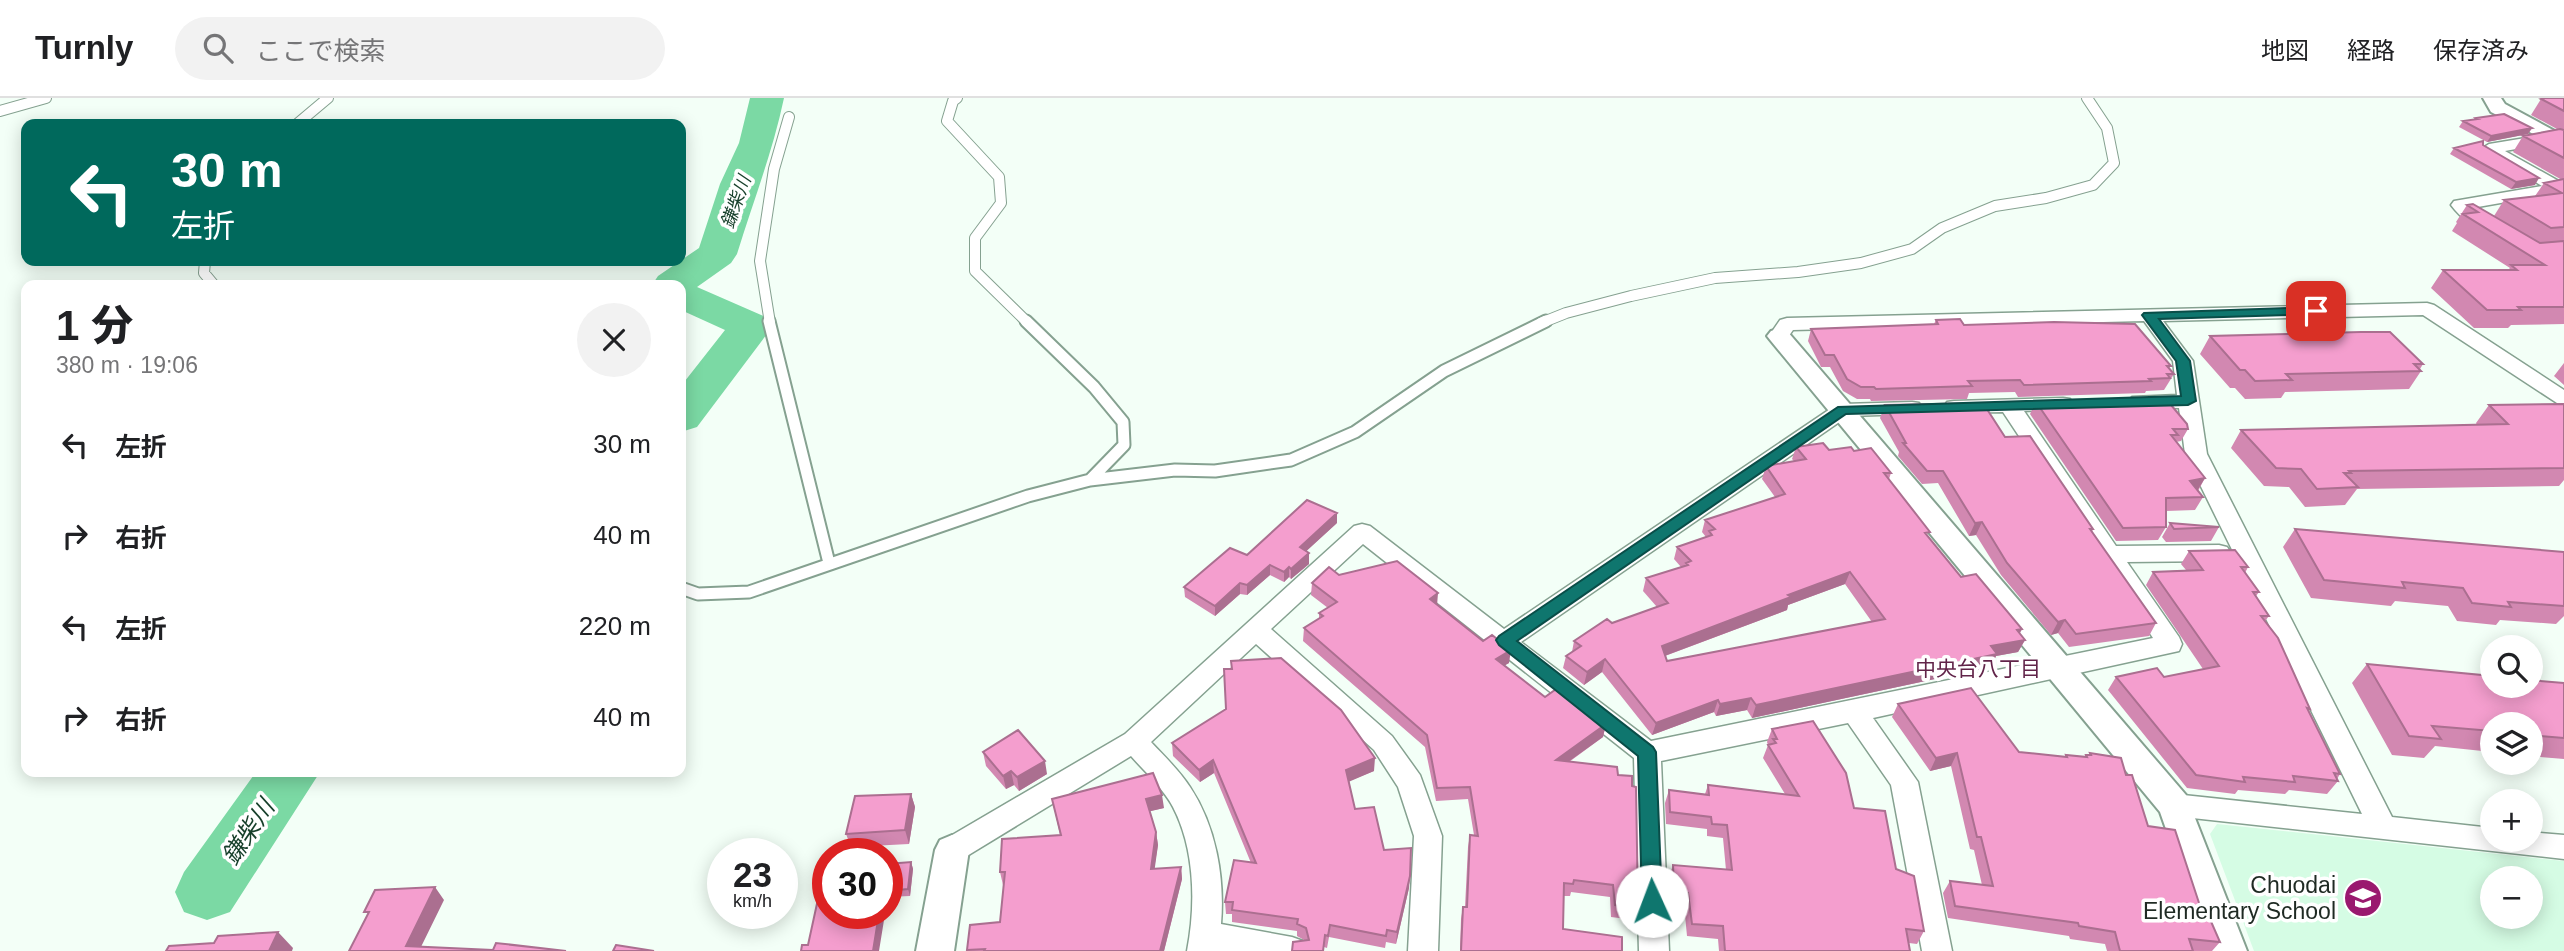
<!DOCTYPE html>
<html lang="ja">
<meta charset="utf-8">
<style>
body{margin:0;font-family:Helvetica,"Noto Sans JP",sans-serif;background:#f2f2f2;color:#202124;height:100vh;display:flex;flex-direction:column;font-size:26px;white-space:nowrap}
*{box-sizing:border-box;margin:0}
p{font-size:23px;color:#757577}
.icon{flex:none;width:38px;height:38px;fill:none;stroke:currentColor;stroke-width:2;stroke-linecap:round;stroke-linejoin:round}
.map{position:relative;flex:1;overflow:hidden}
.details{position:absolute;left:21px;top:182px;width:665px;height:497px;display:flex;flex-direction:column;background:#fff;border-radius:14px;box-shadow:0 4px 18px #0003}
.details>*{flex:none}
.top-card{position:absolute;left:21px;top:21px;width:665px;height:147px;border-radius:14px;box-shadow:0 4px 18px #0003;background:#00695c;color:#fff;overflow:hidden}
.controls{position:absolute;left:2480px;top:537px;display:grid;gap:14px}
.controls a{display:grid;place-items:center;width:63px;height:63px;border-radius:50%;background:#fff;box-shadow:0 4px 18px #0003;font-size:35px}
.speed{position:absolute;left:707px;top:740px;display:flex;gap:14px;font-size:35px;font-weight:700;text-align:center}
.speed>*{display:grid;place-content:center;width:91px;height:91px;border-radius:50%;background:#fff;box-shadow:0 4px 18px #0003;line-height:1}
.speed small{font-size:18px;font-weight:400}
.speed .limit{border:10px solid #d22;background:#fff;color:#111}
.pin{position:absolute;display:grid;place-items:center;width:60px;height:60px;color:#fff;margin:-30px;border-radius:14px;box-shadow:0 4px 10px #0006}
.me{position:absolute;width:77px;margin:-38px;rotate:358deg;stroke-linejoin:round;filter:drop-shadow(0 0 5px #0008)}
.turn{display:flex;align-items:center;gap:24px;height:147px;padding:0 35px;font-size:32px}
.turn .icon{width:91px;height:91px;stroke-width:2.5}
.turn b{display:block;font-size:49px;line-height:60px}
.round{display:grid;place-items:center;flex:none;width:74px;height:74px;border-radius:37px;background:#f2f2f2}
.headline{display:flex;align-items:center;justify-content:space-between;height:119px;padding:0 35px}
h1{font-size:42px;font-weight:800;line-height:52px}
ul{padding:0;list-style:none}
li{display:flex;align-items:center;gap:21px;height:91px;padding:0 35px}
li div{flex:1}
li b{display:block;font-size:26px}
li em{font-style:normal}
header{display:flex;align-items:center;gap:42px;box-sizing:border-box;height:98px;padding:0 35px;background:#fff;border-bottom:2px solid #e0e0e0}
header strong{font-size:33px}
nav{display:flex;gap:38px;margin-inline-start:auto;font-size:24px}
.search{width:490px;height:63px;background:#f2f2f2;display:flex;align-items:center;gap:18px;box-sizing:border-box;padding:0 24px;border-radius:38px;color:#757577;font-size:26px}
.map>svg:first-child{display:block}
.built{fill:#d5fce4;fill-rule:evenodd}
.lines{fill:none;stroke-linecap:round;stroke-linejoin:round}
.river{fill:#7bd9a4;fill-rule:evenodd}
.service-far1-casing{stroke:#85a190;stroke-width:12}
.service-casing{stroke:#85a190;stroke-width:15}
.minor-casing{stroke:#85a190;stroke-width:3}
.tertiary-casing{stroke:#85a190;stroke-width:4}
.service-far1{stroke:#fff;stroke-width:10}
.service{stroke:#fff;stroke-width:11}
.minor{fill:#fff;fill-rule:evenodd}
.tertiary{fill:#fff;fill-rule:evenodd}
.wall{fill:#d288b1;fill-rule:evenodd}
.shaded-wall{fill:#ab6f90}
.building{fill:#f49ece;stroke:#ab6f90;stroke-width:2;fill-rule:evenodd}
.route{fill:#0f766e;stroke:#0a4d48;stroke-width:2}
.labels{text-anchor:middle;dominant-baseline:central;stroke-width:7;stroke-linejoin:round;paint-order:stroke}
.far-water-label{font-size:18px;font-style:italic;fill:#163f2a;stroke:#fff}
.neighbourhood-label{font-size:21px;fill:#612449;stroke:#fff}
.near-poi-label{font-size:23px;fill:#1f2a23;stroke:#fff;text-anchor:end}
.near-water-label{font-size:24px;font-style:italic;fill:#163f2a;stroke:#fff}
</style>
<header>
<strong>Turnly</strong>
<div class="search"><svg class="icon" aria-label="search" viewBox="0 0 24 24"><circle cx="10" cy="10" r="6"/><path d="M15 15l6 6"/></svg>ここで検索</div>
<nav><a>地図</a><a>経路</a><a>保存済み</a></nav>
</header>
<div class="map">
<svg width="2564" height="853" viewBox="0 0 2564 853">
<rect width="100%" height="100%" fill="#f3fff7"/>
<path class="built" d="M2217 726 2564 763V853H2254L2210 736ZM2530 780V819H2492V780Z"/>
<g class="lines">
<path class="river" d="M750 0H784C773 53 753 104 737 156L731 165 697 189 766 219 773 228 697 329 681 334V288L725 232 681 212V187H652L658 178 699 150 720 86 739 45Z
M256 674H320L230 814 207 822 184 814 175 794 184 774Z"/>
<defs>
<path id="service-far1" d="M957 0 953 3 947 23 999 79 1001 105 975 140V173L1028 225
M0 13 46 0
M297 26 328 0
M205 163 204 175 214 187
M770 225 760 163 774 71 789 19
M1541 225 1566 215 1631 198 1715 180 1798 174 1861 165 1912 151 1942 130 1995 108 2046 100 2093 87 2114 65 2107 30 2087 0"/>
<path id="service" d="M769 223 829 465
M1026 223 1094 289 1123 324 1124 347 1090 382
M681 490 698 496 749 494 1028 398 1090 382 1175 372 1215 373 1291 362 1355 334 1444 273 1546 223"/>
<path id="minor" d="M2549 36 2555 38 2557 41 2555 44 2505 53 2564 86V94L2472 110 2497 128 2488 133C2472 129 2461 120 2451 107L2454 103 2542 88 2481 51 2489 46Z
M2427 205 2434 207 2564 292V307L2557 305 2423 217 2163 223 2193 263 2207 356 2392 719 2492 730V742H2530V734L2564 737V761L2174 718 2164 715 2160 707 2164 699 2174 696 2362 716 2185 356 2179 310 2132 309 2129 304 2132 299 2177 297 2173 263 2144 223 1793 232 1786 242 1779 244 1769 238 1780 222 1787 220Z
M2063 300 2070 301 2073 306 2070 311 2024 313 2116 448 2219 447 2227 449 2231 455 2227 461 2219 463 2127 464 2179 539 2182 546 2179 553 1873 620 1918 684 1952 853H1922L1891 687 1848 625 1661 663 1669 853H1639L1634 660 1363 446 1271 531 1392 638 1420 677 1442 738 1438 853H1408L1414 738 1398 689 1374 652 1256 546 1151 644C1164 658 1179 672 1190 689 1216 728 1225 780 1221 826L1292 839 1303 843 1307 853H1187C1196 807 1195 751 1173 709 1163 690 1145 674 1131 658L962 761 952 764 942 761 938 752 942 743 1125 636 1354 428 1362 426 1370 428 1504 531 1836 307 1843 306 1912 304 1919 305 1922 310 1919 315 1912 316 1848 318 1521 544 1651 643 2153 540 2003 314 1954 315 1947 314 1944 309 1947 304 1954 303Z"/>
<path id="tertiary" d="M2483 0H2501L2505 6 2564 38V52L2491 14Z
M1779 231 1787 233 2186 697 2247 853H2209L2160 714 1771 243 1767 238 1771 233Z
M952 737 964 742 969 752 954 853H916L935 752 940 742Z"/>
</defs>
<use href="#service-far1" class="service-far1-casing"/>
<use href="#service" class="service-casing"/>
<use href="#minor" class="minor-casing"/>
<use href="#tertiary" class="tertiary-casing"/>
<use href="#service-far1" class="service-far1"/>
<use href="#service" class="service"/>
<use href="#minor" class="minor"/>
<use href="#tertiary" class="tertiary"/>
</g>
<path class="wall" d="M2564 0V226L2511 227 2508 230H2474L2431 190 2443 172H2508L2510 170 2452 133 2457 125 2456 124 2467 107 2494 118 2504 102 2535 98 2544 85 2562 82 2513 54 2523 38 2557 31 2531 17 2541 1Z
M2476 20 2532 30 2528 36 2487 44 2459 29 2463 23 2475 21Z
M2483 47 2535 87 2511 91 2450 56 2454 50Z
M1936 222 1964 227 2171 268 2169 270 2174 276 2164 292 2146 293 2145 295 2018 299 2015 294 1969 295 1967 301 1871 303 1870 301H1857L1843 293 1830 269H1821L1808 243 1811 231 1934 226Z
M2210 238 2423 266 2420 271 2421 273 2409 291 2285 294 2281 300 2245 301 2235 290H2230L2200 256Z
M2564 265V287L2554 278Z
M2036 304 2188 331 2181 343 2176 344 2205 380 2198 393 2203 399 2195 412 2166 413V429L2158 442 2116 443 2030 316Z
M2564 306V382L2559 388 2357 391 2345 407 2305 409 2289 389 2264 388 2231 350 2241 332 2477 327 2476 325 2489 307Z
M1885 307 2005 339 2093 431 2092 434 2156 525 2149 538 2069 549 2058 535 2051 537 2001 477 1976 437 1969 438 1938 385 1922 386 1898 358 1899 354 1880 320Z
M1796 349 1829 352 1854 353 1891 375 1889 381 1928 438 1961 479 2025 542 2018 554 1996 558 1991 569 1752 620 1747 612 1716 618 1714 614 1652 637 1602 574 1584 587 1563 570 1566 558 1572 554 1574 543 1612 525 1657 509 1643 493 1646 480 1681 469 1674 461 1677 449 1706 439 1702 434 1705 422 1775 399 1762 381 1766 368 1794 363 1792 361ZM1845 486 1872 524 1667 563 1665 558 1787 512 1788 507Z
M1337 425 1306 453 1309 466 1291 481 1289 479 1284 484 1270 477 1247 497 1240 496 1215 518 1185 499 1184 489 1247 457Z
M2170 425 2219 429 2211 443 2166 444 2162 439Z
M2295 431 2564 454V518L2556 526 2500 522 2496 527 2457 523 2448 508 2395 503 2391 508 2311 500 2283 449Z
M2189 453 2248 469 2245 475 2259 494 2256 498 2269 518 2265 523 2310 611 2308 613 2340 676 2337 681 2338 683 2327 696 2289 692 2285 696 2238 692 2235 696 2187 690 2108 592 2116 579H2164L2203 571 2146 487 2153 474 2186 472 2181 466Z
M1339 477 1437 506 1509 565 1504 567 1545 599 1606 626 1603 639 1569 664 1618 677 1638 810 1635 822 1611 819 1610 799 1571 794 1570 798H1564L1563 831 1622 853H1460L1461 821 1463 809H1465L1468 749 1470 737H1474L1468 701 1436 703 1425 649 1303 543 1304 530 1319 521V515L1328 510 1311 497 1312 485Z
M2367 566 2564 585V661L2530 658V626H2492V654L2435 648 2424 660 2392 657 2352 585Z
M1898 606 2019 654 2065 659 2066 657 2085 659 2090 655 2126 677 2148 728 2201 811 2220 844 2212 853H2107L2105 846 2070 841 2069 838 1948 820 1943 795 1950 783 1982 787 1974 752 1970 751 1951 668 1930 673 1892 619Z
M1226 611 1374 673 1349 683 1355 711 1384 752 1409 790 1396 846 1386 844 1385 850 1329 839 1327 850 1324 849V853H1292L1306 843 1297 838V833L1232 824V816H1226L1225 804 1251 765 1214 675 1200 684 1173 658 1172 645Z
M1772 631 1854 710 1896 771 1924 833 1917 846 1909 845 1910 853H1719L1718 841 1687 838 1684 807 1670 806 1669 779 1673 767 1726 772 1723 740 1707 738V731L1666 726 1665 705 1669 692 1705 696 1708 687 1785 696 1763 660 1768 647 1767 644Z
M983 654 1047 676 1019 693 1014 687 1006 691 986 668Z
M911 696 915 709 909 746 851 749 846 736Z
M1052 701 1164 710 1150 713 1156 734 1158 747 1154 771 1181 769 1182 781 1164 853H968L967 852 1000 824 1004 786 1003 787 1000 774 1060 737Z
M911 764 913 771 910 798 887 799V766Z"/>
<path class="shaded-wall" d="M2532 30 2528 36 2487 44 2491 38Z
M2539 80 2535 87 2511 91 2516 84Z
M2205 380 2197 393 2190 383Z
M1337 415V425L1300 459V449Z
M1982 424 1976 437 1969 438 1975 425Z
M1309 455V466L1291 481V471Z
M1270 467V477L1247 497V487Z
M1289 469V479L1284 484V474Z
M1850 474 1845 486 1788 507 1787 512 1659 560 1662 548 1788 497Z
M1240 485V496L1215 518V508Z
M1438 495 1437 508 1430 501Z
M2065 522 2058 535 2051 537 2058 524Z
M2022 531 2016 543 2025 542 2018 554 1996 558 1991 569 1752 620 1756 607 1991 548 2017 532Z
M1511 552 1509 565 1494 574 1496 561Z
M1605 561 1602 574 1584 587 1587 574Z
M1751 600 1747 612 1716 618 1720 606Z
M1718 602 1714 614 1652 637 1656 625Z
M1606 626 1603 639 1554 674 1556 662Z
M1957 655 1951 668 1930 673 1936 660Z
M1375 660 1374 673 1346 685V672Z
M1213 662 1214 675 1200 684 1199 672Z
M1045 663 1047 676 1019 693 1017 679Z
M1011 673 1014 687 1006 691 1003 678Z
M911 696 915 709 909 746 905 732Z
M1162 697 1164 710 1147 714 1146 701Z
M1156 734 1158 747 1153 783 1151 771Z
M911 764 913 771 910 798 908 791Z
M1181 769 1182 781 1164 853H1160Z
M1410 778 1409 790 1396 846 1397 834Z
M435 789 444 802 419 853 406 848Z
M879 816H885L879 853H873Z
M278 834 293 850 292 853H269Z"/>
<path class="building" d="M2545 0H2564V13L2541 1Z
M2504 16 2532 30 2491 38 2463 23 2478 21 2476 20Z
M2560 31 2564 32V60L2523 38Z
M2483 43V47L2539 80 2516 84 2454 50Z
M2564 81V129L2551 130 2504 102 2562 95 2544 85Z
M2473 106 2540 145 2564 143V209H2518L2521 212H2487L2443 172H2517L2511 167H2545L2463 116 2478 114 2467 107Z
M1960 221 1964 227 2054 224 2135 226 2171 268H2167L2174 276H2167L2170 280 2149 281 2151 283 2024 287 2020 282 1968 283 1972 288 1876 291 1874 289H1861L1847 281 1834 257H1825L1811 231 1938 226 1936 222Z
M2361 234H2390L2423 266H2414L2421 273 2286 276 2292 282 2255 283 2245 272H2240L2210 238Z
M2166 301 2187 326 2188 331H2173L2178 337H2171L2205 380 2190 383 2203 399 2166 400V429L2123 430 2036 304Z
M1983 305 2005 339 2030 338 2093 431H2090L2156 525 2076 536 2065 522 2058 524 2007 465 1982 424 1975 425 1943 373H1927L1903 345H1906L1885 307Z
M2564 306V370L2349 373 2351 375H2344L2358 389 2317 391 2301 371 2276 370 2241 332 2508 326 2489 307Z
M1823 345 1829 352 1851 349 1854 353 1871 350 1891 375H1884L1930 434 1925 435 1961 479 1976 476 2022 531 2017 532 2025 542 1991 548 1997 556 1756 607 1751 600 1720 606 1718 602 1656 625 1605 561 1587 574 1566 558 1581 548 1574 543 1607 521 1612 525 1668 505 1646 480 1688 467 1686 465 1691 463 1677 449 1712 437 1709 433 1715 431 1705 422 1785 396 1766 368 1806 361 1796 349ZM1850 474 1885 521 1667 563 1662 548 1791 499 1788 497Z
M1307 402 1337 415 1300 449 1309 455 1291 471 1289 469 1284 474 1270 467 1247 487 1240 485 1215 508 1184 489 1230 450 1247 457Z
M2170 425 2219 429 2174 431Z
M2295 431 2564 454V508L2508 504 2511 509 2472 505 2463 490 2402 484 2405 490 2324 482Z
M2235 452 2248 469H2241L2259 494H2253L2269 518H2261L2278 540 2310 611 2307 610 2340 676 2334 675 2338 683 2293 678 2295 684 2243 679 2245 684 2196 677 2116 579 2157 570 2164 579 2219 568 2153 474 2203 472 2189 453Z
M1397 463 1438 495 1430 501 1483 543 1492 537 1511 552 1496 561 1545 599 1559 589 1606 626 1556 662 1617 669 1618 677 1632 678V688L1636 689 1638 810 1615 807 1613 787 1574 782 1573 786 1564 785 1563 831 1622 839V853H1461L1463 809H1467L1470 737 1478 738 1470 689 1437 690 1427 637 1304 530 1323 518 1319 515 1337 504 1312 485 1329 469 1339 477Z
M1281 560 1341 612 1375 660 1346 672 1355 711 1374 709 1384 752 1411 750 1410 778 1397 834 1387 832 1386 838 1330 827 1328 838 1325 837 1323 853H1292L1293 844 1309 842 1306 830 1297 826 1298 821 1232 812 1233 804H1225L1234 762 1256 765 1213 662 1199 672 1172 645 1226 611 1224 571H1232L1231 563Z
M2367 566 2492 578V588H2530V582L2564 585V640L2530 637V626H2492V633L2432 628 2441 641 2409 638Z
M1971 590 2019 654 2067 659 2066 657 2087 659 2086 657H2091L2090 655 2121 660 2126 677H2132L2148 728 2175 732 2201 811 2206 812 2220 844 2189 841 2193 853H2120L2115 834 2079 828 2078 825 1955 808 1950 783 1993 788 1981 739H1977L1957 655 1936 660 1898 606Z
M1813 623 1846 675 1854 710 1885 713 1896 771 1914 778 1924 833 1906 831 1910 853H1725L1723 828 1692 826 1688 795 1674 793 1673 767 1732 772 1727 727 1712 726 1711 719 1670 714 1669 692 1709 697 1708 687 1799 698 1768 647 1776 645 1773 641H1777L1772 631Z
M1018 632 1045 663 1017 679 1011 673 1003 678 983 654Z
M1153 675 1162 697 1146 701 1156 734 1151 771 1181 769 1160 853H984L985 851 967 852 970 827 1000 824 1005 774H1000L1002 741 1061 737 1052 701Z
M911 696 905 732 846 736 855 698Z
M911 764 908 791 887 793V766Z
M435 789 406 848 493 852 496 845 566 853H349L369 814H364L375 792Z
M818 801H828V816H879L873 853H801L802 847H808Z
M278 834 269 853H166L169 848 214 845 218 838Z
M616 847 654 853H613Z"/>
<path class="route" d="M2316 209 2323 213 2321 216 2159 221 2190 263 2196 303 2188 307 1846 316 1517 543 1653 649 1656 654 1662 803 1659 810 1652 812 1645 810 1642 803 1638 658 1499 547 1496 542 1499 538 1838 309 2181 298 2176 263 2142 217 2144 215Z"/>
<defs>
<symbol id="school-disc" viewBox="-11 -11 22 22"><circle r="9.5" fill="#9a196f" stroke="#fff"/><path d="M0-5L7-2L0 1L-7-2ZM-4 1L0 2.5L4 1V4Q0 6-4 4Z" fill="#fff"/></symbol>
</defs>
<g fill-rule="evenodd">
<use href="#school-disc" x="2341" y="778" width="44" height="44"/>
</g>
<g class="labels">
<g class="far-water-label">
<text transform="translate(736 104) rotate(-70)">鎌柴川</text>
</g>
<g class="neighbourhood-label">
<text x="1978" y="570">中央台八丁目</text>
</g>
<g class="near-poi-label">
<text x="2336" y="787">Chuodai<tspan x="2336" dy="26">Elementary School</tspan></text>
</g>
<g class="near-water-label">
<text transform="translate(248 734) rotate(-56)">鎌柴川</text>
</g>
</g>
</svg>
<div class="controls">
<a><svg class="icon" aria-label="search" viewBox="0 0 24 24"><circle cx="10" cy="10" r="6"/><path d="M15 15l6 6"/></svg></a>
<a><svg class="icon" aria-label="layers" viewBox="0 0 24 24"><path d="M12 4l9 5-9 5-9-5zM3 14l9 5 9-5"/></svg></a>
<a>+</a>
<a>−</a>
</div>
<div class="speed"><div>23<small>km/h</small></div><div class="limit">30</div></div>
<div class="pin" style="left:2316px;top:213px;background:#d93025"><svg class="icon" aria-label="arrive" viewBox="0 0 24 24"><path d="M6 21V4h12l-3 4 3 4H6"/></svg></div>
<svg class="me" style="left:1652px;top:803px" viewBox="-20 -20 40 40"><circle r="19" fill="#fff"/><path d="M0-13L10 11 0 6-10 11z" fill="#0f766e"/></svg>
<div class="top-card">
<div class="turn"><svg class="icon" aria-label="left" viewBox="0 0 24 24"><path d="M17 20v-9H6M10 6l-5 5 5 5"/></svg><div><b>30 m</b>左折</div></div>
</div>
<section class="details">
<div class="headline"><div><h1>1 分</h1><p>380 m · 19:06</p></div><a class="round"><svg class="icon" aria-label="close" viewBox="0 0 24 24"><path d="M6 6l12 12M18 6L6 18"/></svg></a></div>
<ul>
<li><svg class="icon" aria-label="left" viewBox="0 0 24 24"><path d="M17 20v-9H6M10 6l-5 5 5 5"/></svg><div><b>左折</b></div><em>30 m</em></li>
<li><svg class="icon" aria-label="right" viewBox="0 0 24 24"><path d="M7 20v-9h11M14 6l5 5-5 5"/></svg><div><b>右折</b></div><em>40 m</em></li>
<li><svg class="icon" aria-label="left" viewBox="0 0 24 24"><path d="M17 20v-9H6M10 6l-5 5 5 5"/></svg><div><b>左折</b></div><em>220 m</em></li>
<li><svg class="icon" aria-label="right" viewBox="0 0 24 24"><path d="M7 20v-9h11M14 6l5 5-5 5"/></svg><div><b>右折</b></div><em>40 m</em></li>
</ul>
</section>
</div>
